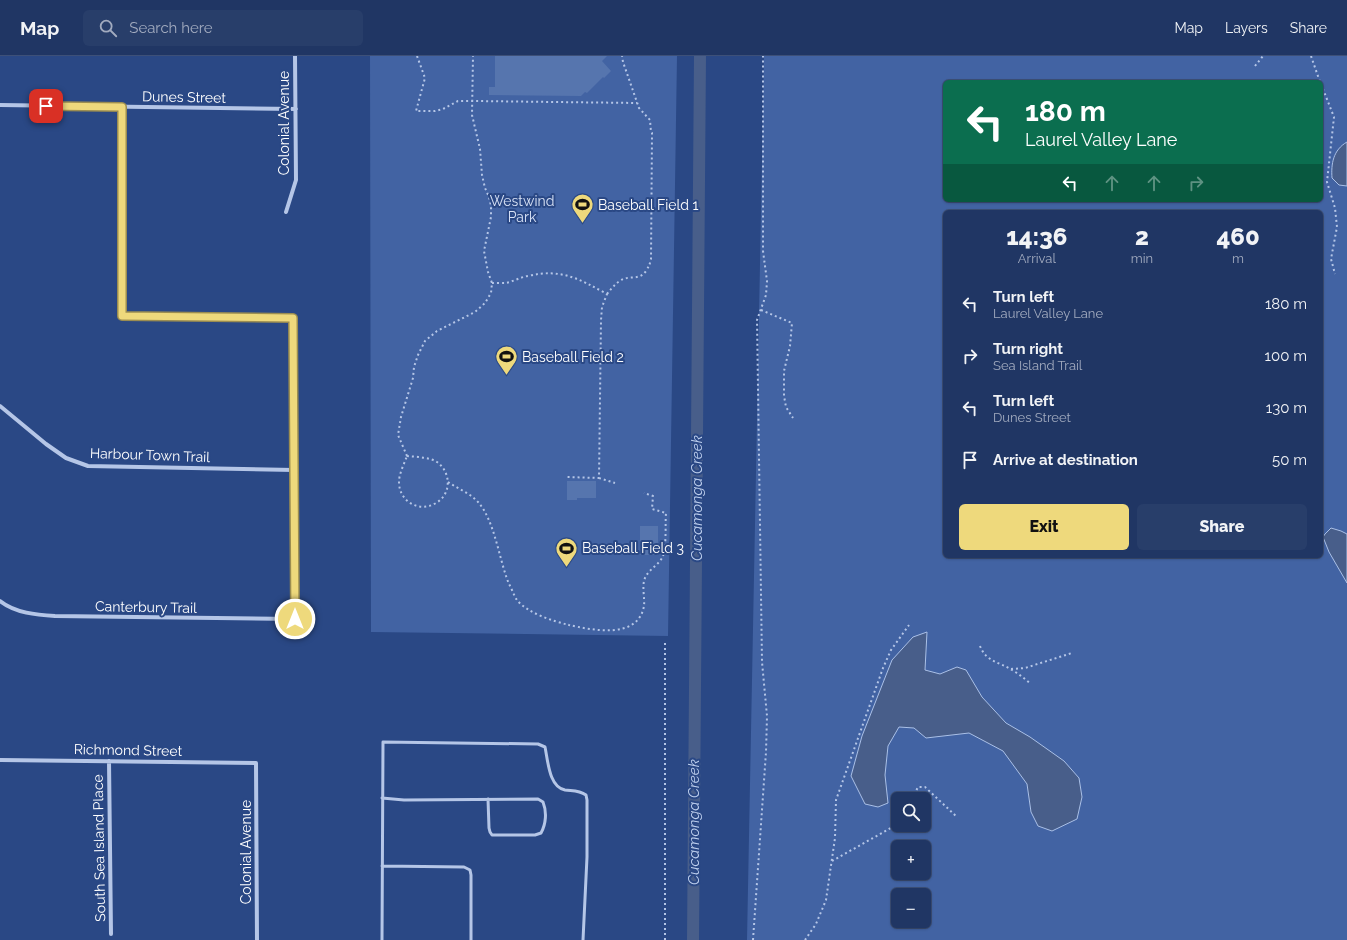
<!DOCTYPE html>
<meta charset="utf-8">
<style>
body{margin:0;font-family:Raleway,sans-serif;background:#283e6a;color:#f1f3f6;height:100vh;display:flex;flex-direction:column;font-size:15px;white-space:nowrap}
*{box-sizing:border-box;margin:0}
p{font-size:13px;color:#a2abbf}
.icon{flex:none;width:22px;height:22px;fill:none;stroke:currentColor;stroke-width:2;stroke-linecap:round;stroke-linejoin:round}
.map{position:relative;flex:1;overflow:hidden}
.panel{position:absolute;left:943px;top:154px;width:380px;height:348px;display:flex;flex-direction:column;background:#203664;border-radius:6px;box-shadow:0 1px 3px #0004,0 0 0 1px #3d5078}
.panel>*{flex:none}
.top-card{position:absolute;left:943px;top:24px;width:380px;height:122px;border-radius:6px;box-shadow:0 1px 3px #0004,0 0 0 1px #3d5078;background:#0b6e4f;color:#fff;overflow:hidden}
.fabs{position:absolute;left:891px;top:736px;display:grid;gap:8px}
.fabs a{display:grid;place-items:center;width:40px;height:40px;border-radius:6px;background:#203664;box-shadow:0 1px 3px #0004,0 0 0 1px #3d5078;font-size:20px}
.pin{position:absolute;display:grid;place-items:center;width:34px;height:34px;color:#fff;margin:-17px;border-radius:8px;box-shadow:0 2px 6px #0006}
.me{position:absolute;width:44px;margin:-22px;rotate:0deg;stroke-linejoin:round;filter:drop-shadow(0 0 3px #0008)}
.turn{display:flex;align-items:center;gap:14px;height:84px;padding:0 16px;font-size:18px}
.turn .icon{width:52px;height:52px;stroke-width:2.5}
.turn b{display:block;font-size:28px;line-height:34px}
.lanes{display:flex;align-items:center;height:38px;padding:0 16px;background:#0003;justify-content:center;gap:20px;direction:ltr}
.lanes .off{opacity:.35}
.eta{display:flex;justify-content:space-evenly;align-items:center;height:68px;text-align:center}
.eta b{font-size:24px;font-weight:800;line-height:28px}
.primary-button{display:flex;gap:8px;margin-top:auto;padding:8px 16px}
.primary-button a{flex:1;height:46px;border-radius:6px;background:#eed97c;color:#111;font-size:16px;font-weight:800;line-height:46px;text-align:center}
.primary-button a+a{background:#283e6a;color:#f1f3f6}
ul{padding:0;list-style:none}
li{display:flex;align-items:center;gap:12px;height:52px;padding:0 16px}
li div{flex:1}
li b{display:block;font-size:15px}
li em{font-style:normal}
header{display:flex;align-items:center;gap:24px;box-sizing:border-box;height:56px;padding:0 20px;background:#203664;border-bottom:1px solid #3d5078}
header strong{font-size:19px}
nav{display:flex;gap:22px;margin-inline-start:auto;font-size:14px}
.search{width:280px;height:36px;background:#283e6a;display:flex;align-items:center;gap:10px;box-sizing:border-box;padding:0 14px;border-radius:6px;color:#a2abbf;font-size:15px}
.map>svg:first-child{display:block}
.green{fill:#4263a3;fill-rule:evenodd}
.water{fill:#485e8a;stroke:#aac0e7}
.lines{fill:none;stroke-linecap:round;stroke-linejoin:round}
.canal{stroke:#485e8a;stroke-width:12}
.building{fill:#5675ae}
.path{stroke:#b5c6e7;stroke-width:2;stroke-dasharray:2 3;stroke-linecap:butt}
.service{stroke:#b5c6e7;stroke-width:3}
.minor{stroke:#b5c6e7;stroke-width:4}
.route-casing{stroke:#9b8d51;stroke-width:10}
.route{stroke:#eed97c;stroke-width:7}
.labels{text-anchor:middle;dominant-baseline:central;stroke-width:4;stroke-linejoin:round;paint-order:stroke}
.street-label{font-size:14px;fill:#fff;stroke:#2a4885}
.park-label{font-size:14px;fill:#d8e2f6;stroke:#2a4885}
.poi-label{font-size:14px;fill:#fff;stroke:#2a4885;text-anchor:start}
.water-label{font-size:15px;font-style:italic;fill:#c0d1ef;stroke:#2a4885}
</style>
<header>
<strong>Map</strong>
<div class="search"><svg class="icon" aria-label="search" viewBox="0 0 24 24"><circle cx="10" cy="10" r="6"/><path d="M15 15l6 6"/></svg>Search here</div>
<nav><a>Map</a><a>Layers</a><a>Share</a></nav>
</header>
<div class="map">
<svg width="1347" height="884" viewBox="0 0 1347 884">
<rect width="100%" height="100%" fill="#2a4885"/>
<path class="green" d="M370 0H677L668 580 371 576Z
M764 0H1347V884H747ZM945 26H1321V144H945ZM945 156H1321V500H945ZM898 743H924V769H898ZM898 791H924V817H898ZM898 839H924V865H898Z"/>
<path class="water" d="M1347 86V130L1339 129 1332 122C1331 108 1333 94 1347 86Z
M1331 472 1341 475 1347 478V527L1329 496 1323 481 1325 478Z
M927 576 925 614 940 618 957 611 966 614 982 641 1006 667 1030 681 1064 705 1079 722 1082 741 1077 763 1052 775 1038 770 1031 756 1027 728 1003 695 969 677 926 682 914 672 899 671 888 690 885 719 888 747 878 751 865 748 851 720 862 680 892 604 913 581Z"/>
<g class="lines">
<path class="canal" d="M693 884 700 0"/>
</g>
<path class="building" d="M495 0H607L602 5 611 15 604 22 603 21 587 37 585 36 581 40 489 39V31H495Z
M567 425H596V442H577V444H567Z
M640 470H658V499H640Z"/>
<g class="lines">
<path class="path" d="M417 0 425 22 416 55H435L443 53 458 45H473L637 47
M1311 0 1320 26
M1255 10 1263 0
M1321 28 1334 61 1327 126 1335 152 1337 171 1331 203 1335 218
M492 227C496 227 501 227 505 227 513 226 520 221 528 220 561 212 579 223 607 238L602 251 601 264 599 422 567 421
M607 238C611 233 615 228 621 224 630 219 639 225 646 215 649 210 650 208 651 203L652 77 651 76 650 64 639 52 623 6 622 0
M761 254 792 267 790 290 784 315V340L786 351 793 362
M407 400 398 379 401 361 413 322 414 311 418 299 425 285 437 275 475 256 485 247 491 237 492 227 488 216 484 195 491 161V150L489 141 485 132 482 119 480 93 472 59 473 0
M407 400C417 401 429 401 437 406 451 416 452 438 436 447 420 457 399 446 399 426 399 418 404 408 407 400Z
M599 422 615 427
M448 426C458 433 470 437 478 446 495 465 499 504 509 528 512 533 514 540 517 544 527 557 553 565 569 569 592 574 638 584 644 550 645 541 641 528 646 520 650 513 658 509 662 502 667 494 665 467 666 457L652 453 653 440 644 437
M980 590C986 606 1000 606 1012 614 1019 618 1025 623 1031 628
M1011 613 1025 612 1072 597
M912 743 918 731H925L957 761
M832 805 898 768
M665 884V587
M753 884 766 696 767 660 762 606 757 264 766 239 767 225 763 195V0
M805 884 816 868 826 844 835 782 836 744 883 612 891 594 909 569"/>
<path class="service" d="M382 742 404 744 538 743 543 746C547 756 546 768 541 777L535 779H492L490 776 489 772 488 743
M382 810 464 811 470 814 471 819V884
M382 884 383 686 538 688 545 691C548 705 549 731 565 734 573 735 579 734 586 739L587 744V801L583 884"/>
<path class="minor" d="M0 49 296 53
M286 156 296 124 295 0
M0 350 46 388 66 402 88 410 294 414
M0 545C15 557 37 559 55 560L295 563 293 262 122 260V51
M0 704 256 707 257 884
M109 705 111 878"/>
</g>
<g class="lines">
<defs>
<path id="route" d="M46 50 122 51V260L293 262 295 563"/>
</defs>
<use href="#route" class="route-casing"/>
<use href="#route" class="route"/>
</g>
<defs>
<symbol id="stadium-pin" viewBox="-11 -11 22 30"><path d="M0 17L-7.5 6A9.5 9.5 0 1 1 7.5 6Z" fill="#eed97c" stroke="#2a4885"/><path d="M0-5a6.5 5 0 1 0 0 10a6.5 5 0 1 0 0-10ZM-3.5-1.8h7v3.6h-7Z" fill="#111"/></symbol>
</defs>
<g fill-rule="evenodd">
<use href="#stadium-pin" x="570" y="136" width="25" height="34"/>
<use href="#stadium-pin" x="494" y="288" width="25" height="34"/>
<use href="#stadium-pin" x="554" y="480" width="25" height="34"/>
</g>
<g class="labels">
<g class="street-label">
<text transform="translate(184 41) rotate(1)">Dunes Street</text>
<text transform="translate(284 67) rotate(-90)">Colonial Avenue</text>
<text transform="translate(150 399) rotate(2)">Harbour Town Trail</text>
<text transform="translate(146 551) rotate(1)">Canterbury Trail</text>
<text transform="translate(128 694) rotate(1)">Richmond Street</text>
<text transform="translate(99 792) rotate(-91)">South Sea Island Place</text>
<text transform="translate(246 796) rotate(-90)">Colonial Avenue</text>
</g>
<g class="park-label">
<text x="522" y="145">Westwind<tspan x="522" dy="16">Park</tspan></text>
</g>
<g class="poi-label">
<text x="598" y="149">Baseball Field 1</text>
<text x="522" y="301">Baseball Field 2</text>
<text x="582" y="492">Baseball Field 3</text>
</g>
<g class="water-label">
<text transform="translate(697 442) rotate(-90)">Cucamonga Creek</text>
<text transform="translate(694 766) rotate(-90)">Cucamonga Creek</text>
</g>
</g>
</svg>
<div class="fabs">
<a><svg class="icon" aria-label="search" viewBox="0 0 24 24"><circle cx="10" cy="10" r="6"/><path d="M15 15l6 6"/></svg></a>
<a>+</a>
<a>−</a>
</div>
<div class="pin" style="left:46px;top:50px;background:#d93025"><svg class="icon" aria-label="arrive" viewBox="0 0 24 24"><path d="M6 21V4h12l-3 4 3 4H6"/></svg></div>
<svg class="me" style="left:295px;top:563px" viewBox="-20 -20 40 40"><circle r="17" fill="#eed97c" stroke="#fff" stroke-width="3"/><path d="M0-11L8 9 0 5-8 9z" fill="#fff"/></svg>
<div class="top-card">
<div class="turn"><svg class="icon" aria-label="left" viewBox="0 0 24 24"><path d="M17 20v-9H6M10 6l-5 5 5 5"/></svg><div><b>180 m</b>Laurel Valley Lane</div></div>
<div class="lanes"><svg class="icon" aria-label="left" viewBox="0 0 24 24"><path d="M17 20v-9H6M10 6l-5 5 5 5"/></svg><svg class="icon off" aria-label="ahead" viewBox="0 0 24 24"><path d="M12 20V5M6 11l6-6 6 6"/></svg><svg class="icon off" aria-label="ahead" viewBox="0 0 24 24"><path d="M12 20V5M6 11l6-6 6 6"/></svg><svg class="icon off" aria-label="right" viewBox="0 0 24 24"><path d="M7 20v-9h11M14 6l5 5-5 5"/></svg></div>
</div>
<section class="panel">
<div class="eta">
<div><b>14:36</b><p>Arrival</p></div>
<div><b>2</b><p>min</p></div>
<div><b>460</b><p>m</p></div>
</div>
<ul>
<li><svg class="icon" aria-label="left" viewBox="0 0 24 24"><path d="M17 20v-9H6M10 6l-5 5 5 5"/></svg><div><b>Turn left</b><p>Laurel Valley Lane</p></div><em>180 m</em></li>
<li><svg class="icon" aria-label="right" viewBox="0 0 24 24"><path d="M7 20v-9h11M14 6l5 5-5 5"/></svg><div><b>Turn right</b><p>Sea Island Trail</p></div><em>100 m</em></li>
<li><svg class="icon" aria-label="left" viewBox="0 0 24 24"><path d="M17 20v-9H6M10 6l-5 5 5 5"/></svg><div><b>Turn left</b><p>Dunes Street</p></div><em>130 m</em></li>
<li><svg class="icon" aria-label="arrive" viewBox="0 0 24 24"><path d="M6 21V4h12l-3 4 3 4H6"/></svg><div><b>Arrive at destination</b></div><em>50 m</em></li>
</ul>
<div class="primary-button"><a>Exit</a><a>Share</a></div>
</section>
</div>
